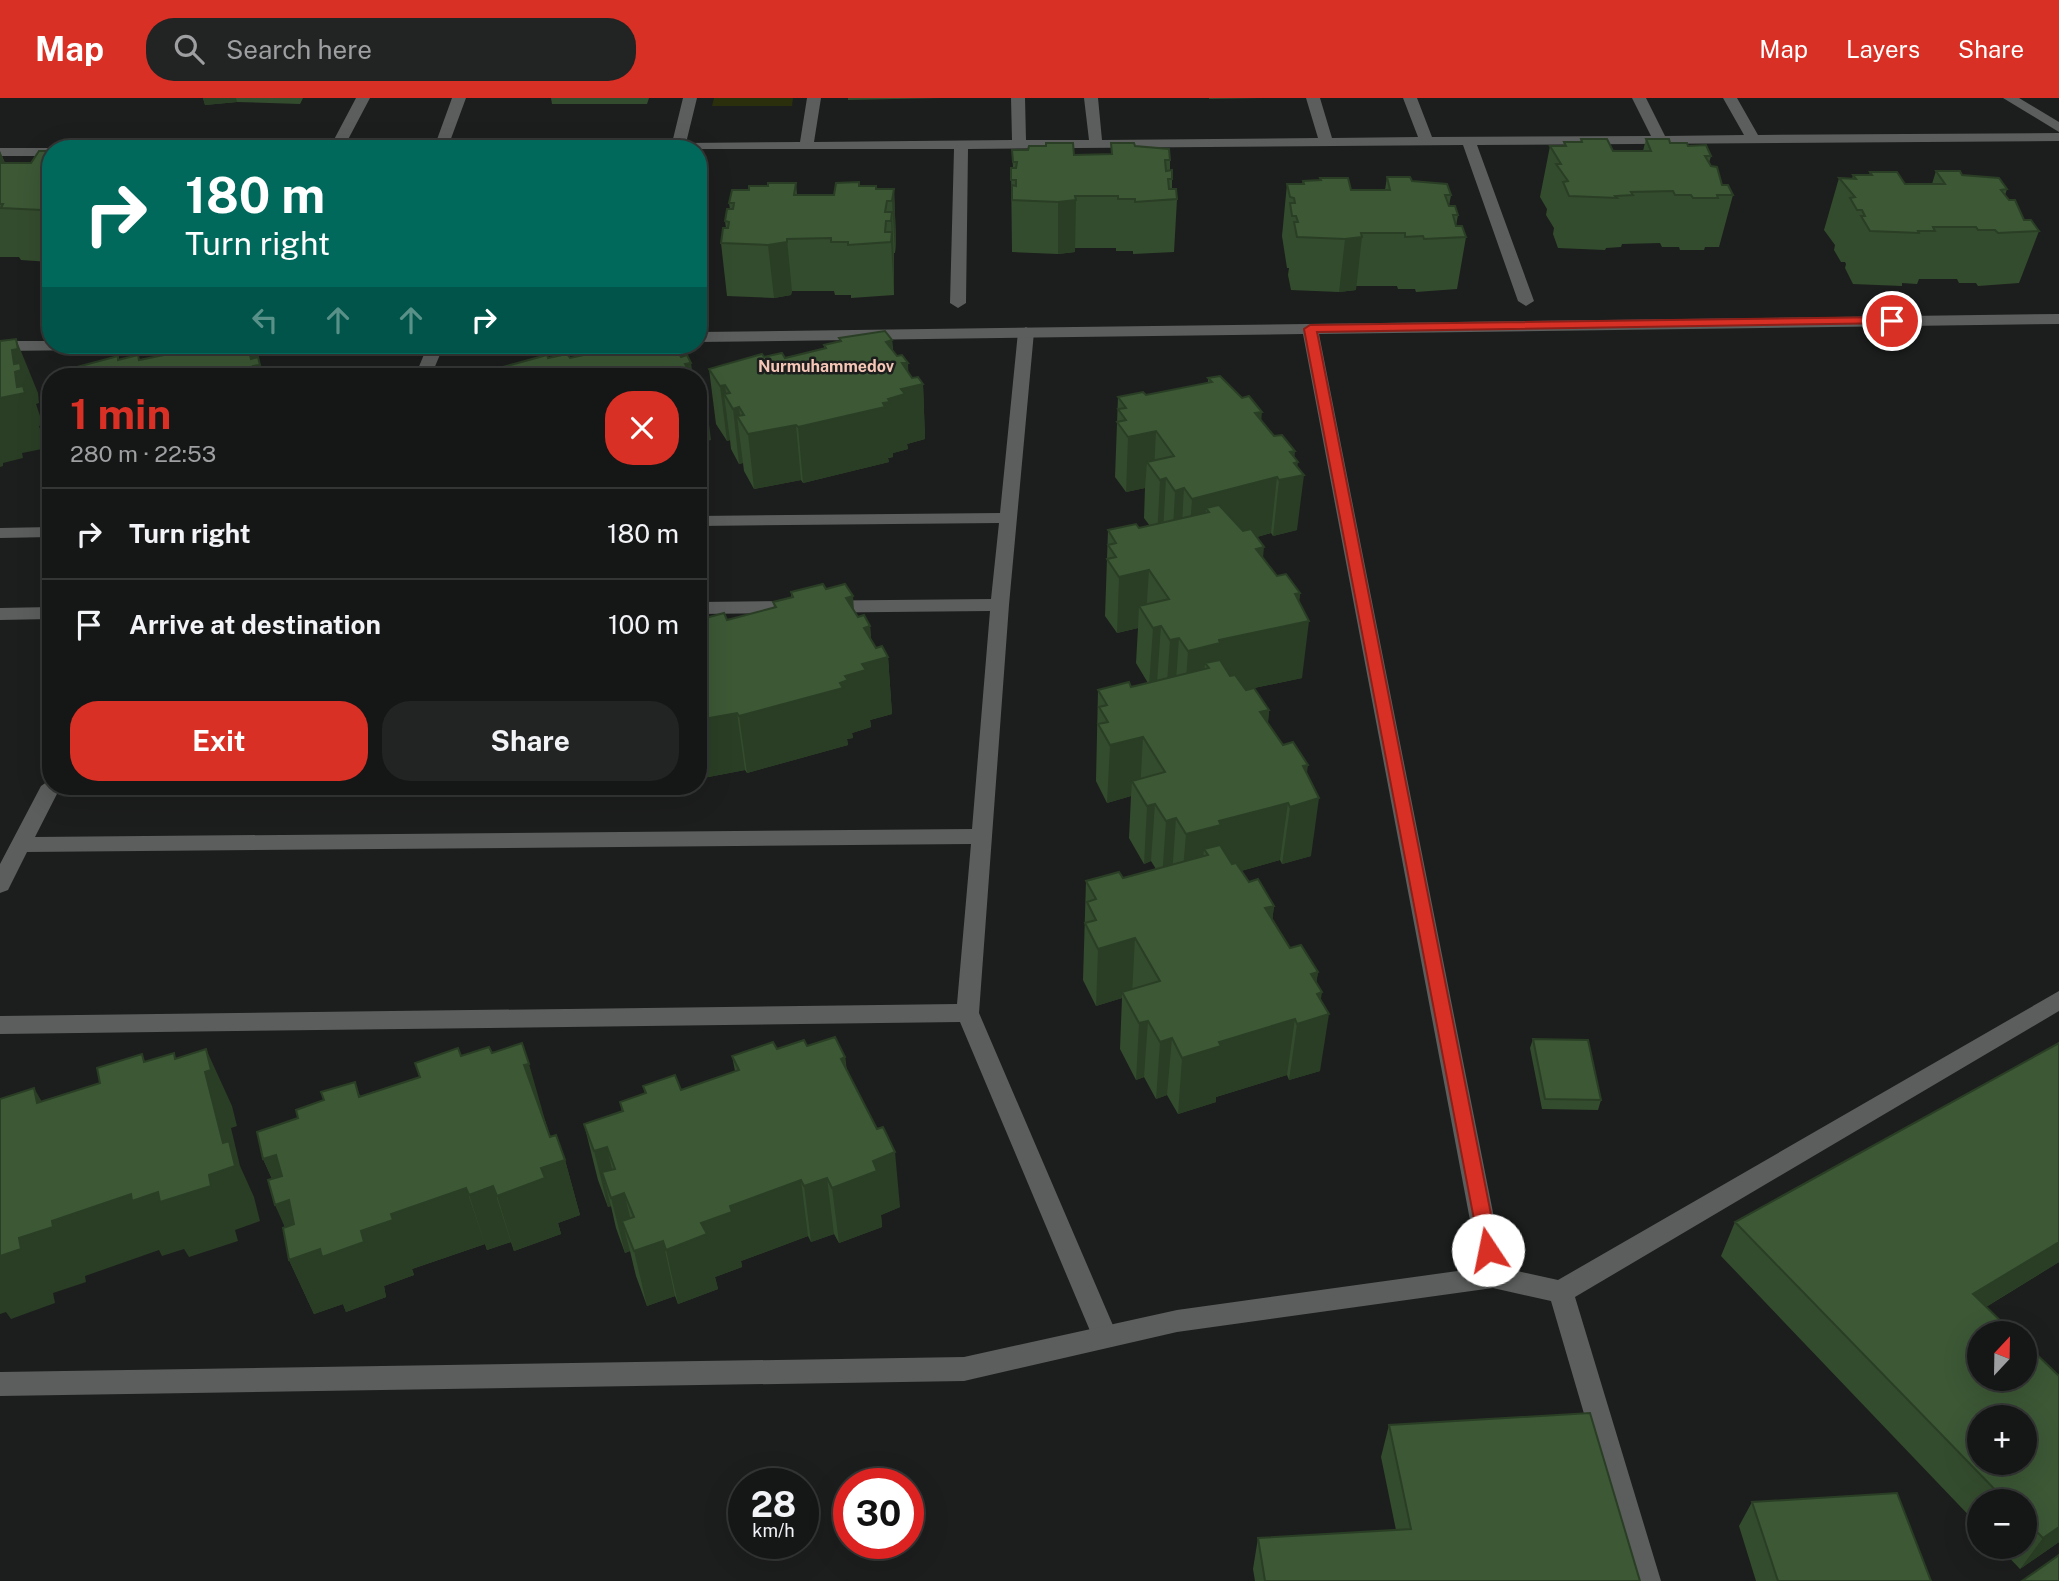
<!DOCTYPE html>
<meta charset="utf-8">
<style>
body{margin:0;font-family:"Public Sans",sans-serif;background:#222323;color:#f1f3f6;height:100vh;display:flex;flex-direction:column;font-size:26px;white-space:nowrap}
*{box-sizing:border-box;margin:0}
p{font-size:23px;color:#9d9fa1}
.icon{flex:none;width:38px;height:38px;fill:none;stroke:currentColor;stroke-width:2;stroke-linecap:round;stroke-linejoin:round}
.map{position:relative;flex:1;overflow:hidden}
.side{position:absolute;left:42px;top:270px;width:665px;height:427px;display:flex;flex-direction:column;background:#151616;border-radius:28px;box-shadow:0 7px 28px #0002,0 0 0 2px #343535}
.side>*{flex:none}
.banner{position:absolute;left:42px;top:42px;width:665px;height:214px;border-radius:28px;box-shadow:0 7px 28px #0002,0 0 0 2px #343535;background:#00695c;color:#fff;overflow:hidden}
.needle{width:46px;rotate:22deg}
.tools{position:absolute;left:1967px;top:1223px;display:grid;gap:14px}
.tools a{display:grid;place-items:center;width:70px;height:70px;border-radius:50%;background:#151616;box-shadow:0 7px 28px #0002,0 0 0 2px #343535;font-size:35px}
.speed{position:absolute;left:728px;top:1370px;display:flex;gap:14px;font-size:35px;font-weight:700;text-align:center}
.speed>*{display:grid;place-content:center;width:91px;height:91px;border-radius:50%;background:#151616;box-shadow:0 7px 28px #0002,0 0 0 2px #343535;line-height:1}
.speed small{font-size:18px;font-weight:400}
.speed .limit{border:10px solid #d22;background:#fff;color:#111}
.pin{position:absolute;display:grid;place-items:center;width:60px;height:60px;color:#fff;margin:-30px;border:4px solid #fff;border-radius:50%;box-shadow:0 2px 7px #0007}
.me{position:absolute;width:77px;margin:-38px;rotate:349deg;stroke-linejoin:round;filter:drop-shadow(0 0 5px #0008)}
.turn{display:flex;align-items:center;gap:24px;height:147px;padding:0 28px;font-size:32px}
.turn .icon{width:91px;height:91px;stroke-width:2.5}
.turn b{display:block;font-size:49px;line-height:60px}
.lanes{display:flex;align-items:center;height:66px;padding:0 28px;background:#0003;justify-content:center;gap:35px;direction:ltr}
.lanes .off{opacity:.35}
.round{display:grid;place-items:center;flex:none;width:74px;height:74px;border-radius:28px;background:#222323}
.headline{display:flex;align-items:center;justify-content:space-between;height:119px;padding:0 28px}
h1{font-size:42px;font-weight:700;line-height:52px;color:#d93025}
.button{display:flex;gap:14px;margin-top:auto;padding:14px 28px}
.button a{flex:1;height:80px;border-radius:28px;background:#d93025;color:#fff;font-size:28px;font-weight:700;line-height:80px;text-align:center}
.button a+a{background:#222323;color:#f1f3f6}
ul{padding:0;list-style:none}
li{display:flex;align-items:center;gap:21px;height:91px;padding:0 28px;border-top:2px solid #343535}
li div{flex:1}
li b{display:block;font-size:26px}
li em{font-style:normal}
header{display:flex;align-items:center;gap:42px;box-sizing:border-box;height:98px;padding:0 35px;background:#d93025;color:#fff}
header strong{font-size:33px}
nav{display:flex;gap:38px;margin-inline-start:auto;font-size:24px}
.search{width:490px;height:63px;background:#222323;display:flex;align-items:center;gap:18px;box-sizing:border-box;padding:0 24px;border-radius:28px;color:#9d9fa1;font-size:26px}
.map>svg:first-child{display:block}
.green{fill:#2b2f0c}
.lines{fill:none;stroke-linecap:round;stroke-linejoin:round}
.service{fill:#5b5e5c;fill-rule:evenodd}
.minor{fill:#5b5e5c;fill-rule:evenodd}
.wall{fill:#344c2e}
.shaded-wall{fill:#2a3e25}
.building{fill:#3c5835;stroke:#2a3e25;stroke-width:2;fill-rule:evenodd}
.route{fill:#d93025;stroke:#8d1f18;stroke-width:2}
.labels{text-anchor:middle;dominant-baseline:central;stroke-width:5;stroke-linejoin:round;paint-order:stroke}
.far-neighbourhood-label{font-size:16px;font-weight:bold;fill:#f6c6b6;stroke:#1c1e1d}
</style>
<header>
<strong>Map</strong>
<div class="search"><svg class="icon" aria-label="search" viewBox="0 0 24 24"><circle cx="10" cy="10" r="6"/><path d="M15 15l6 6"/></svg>Search here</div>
<nav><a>Map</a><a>Layers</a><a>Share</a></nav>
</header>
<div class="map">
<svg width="2059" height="1483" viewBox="0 0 2059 1483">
<rect width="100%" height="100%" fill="#1c1e1d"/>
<path class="green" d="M714 0H793L792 8H712Z"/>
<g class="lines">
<path class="service" d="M356 0H370L343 51H329Z
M452 0H466L449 46 672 45 683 0H697L686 45 800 44 807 0H821L814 44 1012 42 1011 0H1025L1026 42H1089L1084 0H1098L1102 42 1318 40 1306 0H1320L1332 40 1418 39 1403 0H1417L1432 39 1651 38 1632 0H1646L1665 38 1744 37 1723 0H1737L1758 37 2059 35V43L1477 47 1534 203 1526 208 1518 203 1463 47 968 51 966 205 958 210 950 205 954 51H391L398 47H435Z
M0 50H51L55 51H51V58H0Z
M1026 229 1034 234 1009 507 979 915 1118 1239 1114 1247 1105 1250 1096 1247 960 924 0 936V918L957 906 971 746 27 754 8 792 0 795V766L41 688 51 681V688H61L35 739 972 731 990 513 698 516V504L991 501 999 425 698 428V418L1000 415 1018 234Z
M428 247H444L431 278H415Z
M51 429V439L0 440V430Z
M51 509V521L0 522V510Z"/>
<path class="minor" d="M2003 0H2019L2059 24V34Z
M2059 216V226L1319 236 1504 1170 1558 1182 2059 893V913L1575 1199 1661 1483H1633L1551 1203 1493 1190 1177 1234 964 1283 0 1298V1274L964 1259 1177 1212 1479 1170 1303 236 698 244V234Z
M0 243H51V247H98L90 252 0 253Z"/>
</g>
<path class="wall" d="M203 0H303L300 6 237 4 205 7Z
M551 0H649L647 6H552Z
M848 0H942L848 2Z
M1209 0H1262L1209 1Z
M1581 41 1613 53H1643L1646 41 1688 48 1711 58 1709 65 1722 87 1733 97 1719 149H1705L1704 152H1680L1679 149H1662L1660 145 1622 146 1621 149 1606 150 1605 152 1558 150 1553 136 1554 130 1546 117 1547 111 1540 99 1550 48H1563L1564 44H1581Z
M1111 45 1135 48 1170 62V72L1172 81V91L1177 101 1174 154 1133 156V153H1116V150H1075V154L1058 156 1012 154 1011 70H1013L1012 52 1074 57 1111 56Z
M0 53 5 65H31L51 53V164L21 162 19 159H0Z
M1936 73 1962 77 2007 91 2005 97 2024 122 2039 133 2019 185 1978 188 1976 185H1959L1957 181H1919L1917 186 1902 185V188L1853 186 1845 170 1846 166 1845 164H1841L1834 152 1835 147 1824 132 1839 80 1852 81 1853 77H1869L1870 74 1905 86H1932Z
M1387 79 1412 83 1451 97 1449 108 1458 117 1456 128 1466 139 1457 191 1416 194 1415 191H1398L1397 188H1356V192L1339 194 1291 192 1288 177 1289 170H1287L1282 138 1287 86H1302L1303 83 1320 82V80L1351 92H1385Z
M796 85 797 97H834L859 88H876V91H894L896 143 895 155H894V197L851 200V197H835L834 193H792L791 197 774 200 727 198 721 145 726 130 725 123 730 111 729 105 749 92 768 88Z
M839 240 892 242 893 252 912 280 923 286 925 341 907 346 908 351 893 355V359L888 360 889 364 803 385 801 382 754 391 744 373 743 365 739 366 731 351 730 342 727 343 716 326 709 271 764 259 785 260 824 251V247L840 243Z
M1208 280 1261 323 1274 338 1294 359 1297 369V432L1273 438 1271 435 1257 439 1263 461 1277 478 1300 495 1299 504 1302 580 1254 590 1269 612 1268 625 1283 647 1307 677 1311 758 1282 766 1280 762 1241 773 1249 784 1274 808 1272 823 1290 850 1318 874 1316 885 1321 902 1320 973 1289 982 1287 977 1216 999V1004L1178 1016 1167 997 1156 1001 1144 979 1136 982 1120 951 1122 900 1096 908 1083 882 1086 783 1123 780 1156 771 1151 763 1144 766 1129 740 1131 698 1107 705 1096 683 1098 592 1131 589 1148 585 1136 565 1138 530 1117 535 1105 518 1108 432 1139 430 1150 428 1144 420 1145 390 1126 394 1115 379 1118 299 1146 297 1208 285Z
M826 491 854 512 858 519 870 528 871 543 876 550 888 559 892 616 870 622 871 629 852 635 853 640 847 641 848 647 747 675 745 672 698 681V518L702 521 727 522 774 510 773 504 791 499V494Z
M1533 941 1601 1002 1598 1012 1542 1011 1530 950Z
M2059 945V1164L1986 1209 2059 1278V1444L2020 1471 1999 1449H2025V1404H1979V1428L1721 1158 1735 1124Z
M807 948 845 959 847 973 900 1109 881 1117 882 1129 839 1145 834 1136 811 1144 808 1138 741 1163 742 1169 715 1179 718 1191 678 1206 675 1198 647 1208 636 1178 630 1153 625 1155 616 1130 611 1108 608 1109 598 1082 584 1026 622 1014 620 1004 645 995 643 988 681 992 735 973 732 958Z
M492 955 545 1022 550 1039 565 1062 580 1117 558 1125 561 1136 514 1153 511 1144 487 1152 485 1146 412 1171 414 1177 384 1188 386 1199 346 1214 343 1206 314 1216 289 1162 285 1130 272 1081 263 1061 298 1020 324 1002 355 984 360 998 420 979 461 958Z
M1389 1327 1640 1483H1255L1253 1471 1258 1440 1396 1432 1381 1359Z
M1752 1404 1931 1483H1756L1739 1428Z"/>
<path class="shaded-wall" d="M203 0H236L237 4 205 7Z
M0 53 20 104 0 87Z
M894 91 896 143 895 155 892 103Z
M1076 102 1075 154 1058 156V104Z
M51 111V137L42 112Z
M892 114 894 166V175L891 123Z
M892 134 894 186V197L891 144Z
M1362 139 1356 192 1339 194 1345 141Z
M787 141 792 193 791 197 774 200 768 147Z
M16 241 38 295 39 305 36 306 43 327 39 328 47 350 22 355 23 360 3 365V368L0 369V300L17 289 12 252Z
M892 242 895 297 886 244Z
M247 247H254L263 278H257Z
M673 247H679L683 278Z
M691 265 693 278H687L685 266Z
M902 265H908L909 290 923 286 925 341 907 346 908 351 893 355V359L888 360 889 364 803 385 798 329 883 305 888 301Z
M704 287 711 342 698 345V288Z
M725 287 727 301 724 296 730 342 727 343 720 288Z
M739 309 741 325 737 318 743 365 739 366 733 311Z
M1262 314 1257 369 1255 315Z
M796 327 801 382 754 391 748 336Z
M1156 333 1154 374 1147 364 1145 390 1126 394 1128 339Z
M1295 353 1294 365 1298 364 1296 378 1304 377 1297 432 1273 438 1279 382 1290 354Z
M1277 379 1271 435 1206 453 1209 414 1206 410 1203 454 1188 457 1192 401Z
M1166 380 1163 436 1157 438 1160 382Z
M1184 390 1181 446 1172 449 1175 393Z
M1264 449 1259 505 1256 451Z
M1149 472 1146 520 1139 508 1138 530 1117 535 1119 479Z
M1300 495 1296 526 1309 523 1302 580 1216 598 1209 570 1205 565 1202 605 1184 609 1188 553 1219 542 1295 496Z
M853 498 857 555 846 500Z
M870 528 873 563 888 559 892 616 870 622 871 629 852 635 853 640 847 641 848 647 747 675 739 618 840 585 845 578 864 530Z
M1161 528 1157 585 1149 587 1153 530Z
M1179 540 1175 597 1166 599 1170 542Z
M1269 612 1263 669 1260 614Z
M737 615 745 672 698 681V622Z
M1143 639 1140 696 1132 683 1131 698 1107 705 1110 647Z
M1308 667 1303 705 1319 700 1311 758 1282 766 1290 709 1303 668Z
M170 688H189L171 691Z
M428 688H442L429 691Z
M1288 705 1280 762 1216 780 1208 757 1204 751 1201 788 1181 794 1186 736 1219 723Z
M1155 706 1151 763 1144 766 1147 708Z
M1176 720 1172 778 1162 780 1166 723Z
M1274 808 1267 865 1265 810Z
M1135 840 1132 897 1122 894V900L1096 908 1098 851Z
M1318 874 1311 922 1317 896 1322 894 1318 920 1329 916 1320 973 1289 982 1297 926 1311 876Z
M1295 921 1287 977 1216 999V1004L1178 1016 1182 960 1219 944Z
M1148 923 1144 979 1136 982 1139 925Z
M1172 940 1167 997 1156 1001 1160 944Z
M206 951 232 1008 237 1028 231 1030 240 1068 254 1099 260 1123 235 1132 238 1143 189 1159 184 1151 162 1158 159 1152 85 1178 86 1184 53 1195 55 1205 11 1221 6 1214 0 1216V1158L19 1140 52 1123 131 1096 209 1077 223 1045 205 974Z
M845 959 851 1016 841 961Z
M529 966 545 1022 539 1024 524 967Z
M34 990 66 1046 37 1005Z
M607 1049 618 1097 624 1095 638 1150 622 1123 630 1153 625 1155 611 1100 602 1074 611 1108 608 1109 594 1053Z
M895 1054 900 1109 881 1117 882 1129 839 1145 832 1090 873 1063Z
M276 1057 361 1133 391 1116 466 1090 485 1146 412 1171 414 1177 384 1188 386 1199 346 1214 343 1206 314 1216 289 1162 298 1159 275 1107 283 1104 263 1061Z
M565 1062 580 1117 558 1125 561 1136 514 1153 497 1098 541 1070Z
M827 1080 834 1136 811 1144 804 1088Z
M801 1082 808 1138 741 1163 742 1169 715 1179 718 1191 678 1206 666 1152 701 1125 730 1108Z
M493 1088 511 1144 487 1152 469 1097Z
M663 1143 675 1198 647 1208 634 1153Z
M2059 1144V1164L1953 1229 1973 1196Z
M2059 1429V1444L2020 1471 2043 1440Z"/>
<path class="building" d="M1581 41H1607L1613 53H1651L1646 41H1669L1670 45H1687L1688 48 1706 47 1711 58H1705L1711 68 1717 69 1722 87H1728L1733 97H1717L1718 100H1693L1691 97H1675L1673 93 1631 94 1633 97 1615 98 1617 100 1569 98 1563 84 1568 83 1556 66H1561L1550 48H1566L1564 44H1582Z
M1046 45H1073L1074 57 1112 56 1111 45H1134L1135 48 1169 51 1170 62H1165L1166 73 1172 72V81H1168L1169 91H1176L1177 101 1135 104V101H1118V98H1075L1076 102 1058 104 1012 102V87L1016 88V82H1011V70H1016L1017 64H1013L1012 52H1028L1029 48H1046Z
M578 49H601L600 51H577Z
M512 50H539L538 51H512Z
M39 53H51V111L42 112 1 110 3 106H0V65H31Z
M1936 73H1960L1962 77 1999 80 2007 91 2001 92 2009 102H2015L2024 122H2031L2039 133 1998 135 1995 132H1978L1976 129H1933L1935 133H1918L1919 135 1870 133 1861 118H1865L1862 112H1857L1850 100 1855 99 1839 80 1856 81 1853 77H1872L1870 74H1897L1905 86H1945Z
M1387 79H1410L1412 83 1447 86 1451 97H1445L1449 108H1455L1458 117H1453L1456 128H1462L1466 139 1424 141 1423 138 1405 139V135H1361L1362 139 1345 141 1297 139 1294 124H1298L1296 118H1292L1290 105H1295L1294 100 1290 99 1287 86H1304L1303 83 1321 82 1320 80H1348L1351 92H1390Z
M859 84V88H876V91H894L892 103H887L885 114H892L891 123H886L885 134H892L891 144 848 147V144H831V140L787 141V144L768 147 721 145 723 130H728L729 124 725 123 727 111H733L734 105H729L732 92H749V88H768V85H796L794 97H834L836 85Z
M885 233 892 242 886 244 897 258 902 257 908 265H902L912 280 918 279 923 286 901 291 905 296 888 301 890 304 883 305 885 309 798 329 796 327 748 336 737 318 744 317 739 309 733 311 724 296 730 295 725 287 720 288 709 271 762 256 764 259 782 255 785 260 826 250 824 247 841 243 839 240Z
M16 241 18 251 12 252 14 266 20 265 21 272 15 274 17 289 23 288 25 295 0 300V243Z
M195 247H247L251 261 258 259 260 267 253 268 257 278H59L58 274 118 258V262L138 257 139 262 184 253 183 249Z
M610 247H674L681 259 687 257 691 265 685 266 692 278H495L492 272 547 257 548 260 567 256 570 260 612 251Z
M1220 278 1242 300 1249 298 1262 314 1255 315 1274 338 1282 337 1295 353 1290 354 1298 364 1294 365 1304 377 1279 382 1277 379 1192 401 1184 390 1175 393 1166 380 1160 382 1147 364 1174 358 1156 333 1128 339 1117 324 1126 322 1118 311 1126 310 1118 299 1143 294 1146 297 1212 284 1208 280Z
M698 280H700L704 287 698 288Z
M1219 407 1243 433 1251 431 1264 449 1256 451 1277 478 1286 476 1300 495 1295 496 1309 523 1219 542 1220 545 1188 553 1179 540 1170 542 1161 528 1153 530 1139 508 1169 501 1149 472 1119 479 1107 461 1116 459 1108 447 1116 445 1108 432 1136 426 1139 430 1209 414 1206 410Z
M823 486 826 491 845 486 853 498 846 500 858 519 864 517 870 528 864 530 876 550 882 548 888 559 862 566 866 572 845 578 848 582 840 585 843 590 739 618 737 615 698 622V518L700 517 702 521 724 515 727 522 776 509 773 504 793 499 791 494Z
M1220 562 1230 578 1235 577 1246 592 1254 590 1269 612 1260 614 1283 647 1293 644 1308 667 1303 668 1319 700 1290 709 1288 705 1219 723 1221 727 1186 736 1176 720 1166 723 1155 706 1147 708 1132 683 1165 674 1143 639 1110 647 1098 626 1108 624 1099 609 1107 607 1098 592 1129 584 1131 589 1209 570 1205 565Z
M1220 747 1232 766 1236 765 1249 784 1258 781 1274 808 1265 810 1290 850 1301 847 1318 874 1311 876 1322 894 1317 896 1329 916 1297 926 1295 921 1219 944 1221 948 1182 960 1172 940 1160 944 1148 923 1139 925 1122 894 1160 883 1135 840 1098 851 1085 825 1096 822 1087 804 1096 801 1086 783 1119 774 1123 780 1208 757 1204 751Z
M835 939 845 959 841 961 877 1031 883 1029 895 1054 873 1063 877 1073 832 1090 827 1080 804 1088 801 1082 730 1108 732 1114 701 1125 707 1136 666 1152 663 1143 634 1153 622 1123 634 1119 624 1095 611 1100 602 1074 615 1071 607 1049 594 1053 584 1026 623 1013 620 1004 646 995 643 988 675 977 681 992 739 972 732 958 773 944 777 951 804 942 807 948Z
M1533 941 1588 942 1601 1002 1545 1001Z
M522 945 529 966 524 967 550 1039 556 1037 565 1062 541 1070 545 1080 497 1098 493 1088 469 1097 466 1090 391 1116 393 1122 361 1133 364 1144 322 1159 320 1151 289 1162 283 1130 294 1126 289 1102 275 1107 268 1082 282 1078 276 1057 263 1061 257 1034 298 1020 296 1012 324 1002 321 994 355 984 359 999 420 979 415 965 458 950 461 958 489 949 492 955Z
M2059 945V1144L1973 1196 2014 1236H1979V1281H2025V1245L2059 1278V1429L2043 1440 2025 1422V1404H2007L1735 1124ZM1979 1320H2025V1365H1979Z
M206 951 211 972 205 974 223 1045 229 1043 235 1068 209 1077 211 1088 160 1104 158 1094 132 1103 131 1096 52 1123 53 1129 19 1140 21 1151 0 1158V1001L34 990 37 1005 100 985 97 970 142 956 144 964 174 955 175 961Z
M1590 1315 1640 1483H1265L1258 1440 1411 1431 1389 1327Z
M1897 1395 1931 1483H1778L1752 1404Z
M2059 1457V1483H2022Z"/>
<path class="route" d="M1892 219 1898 223 1897 225 1317 234 1498 1152 1495 1158H1481L1304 231 1310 227Z"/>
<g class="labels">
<g class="far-neighbourhood-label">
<text x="826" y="268">Nurmuhammedov</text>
</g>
</g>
</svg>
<div class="tools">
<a><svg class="needle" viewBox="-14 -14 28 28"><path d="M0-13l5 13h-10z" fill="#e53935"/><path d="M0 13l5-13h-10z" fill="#9d9fa1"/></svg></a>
<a>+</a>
<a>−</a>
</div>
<div class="speed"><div>28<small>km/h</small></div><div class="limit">30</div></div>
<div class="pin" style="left:1892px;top:223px;background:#d93025"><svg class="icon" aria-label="arrive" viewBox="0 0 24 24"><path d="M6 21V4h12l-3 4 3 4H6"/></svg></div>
<svg class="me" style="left:1488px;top:1152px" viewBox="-20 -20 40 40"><circle r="19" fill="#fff"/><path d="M0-13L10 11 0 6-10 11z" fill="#d93025"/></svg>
<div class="banner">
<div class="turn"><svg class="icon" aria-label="right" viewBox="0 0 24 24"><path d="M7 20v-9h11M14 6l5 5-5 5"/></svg><div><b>180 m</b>Turn right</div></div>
<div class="lanes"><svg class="icon off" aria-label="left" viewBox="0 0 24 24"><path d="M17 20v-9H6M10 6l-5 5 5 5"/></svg><svg class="icon off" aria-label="ahead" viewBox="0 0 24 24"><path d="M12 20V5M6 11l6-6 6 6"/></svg><svg class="icon off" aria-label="ahead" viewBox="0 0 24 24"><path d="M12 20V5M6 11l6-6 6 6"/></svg><svg class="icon" aria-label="right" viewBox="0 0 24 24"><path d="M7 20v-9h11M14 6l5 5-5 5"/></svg></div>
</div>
<section class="side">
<div class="headline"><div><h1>1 min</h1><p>280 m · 22:53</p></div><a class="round" style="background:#d93025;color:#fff"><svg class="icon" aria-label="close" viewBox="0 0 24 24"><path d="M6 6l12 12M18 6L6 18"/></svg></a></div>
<ul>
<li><svg class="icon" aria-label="right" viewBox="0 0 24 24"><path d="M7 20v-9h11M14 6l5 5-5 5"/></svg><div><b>Turn right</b></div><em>180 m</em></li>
<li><svg class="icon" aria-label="arrive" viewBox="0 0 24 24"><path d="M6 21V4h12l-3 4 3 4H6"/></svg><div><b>Arrive at destination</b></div><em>100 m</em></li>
</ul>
<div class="button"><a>Exit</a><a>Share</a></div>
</section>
</div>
